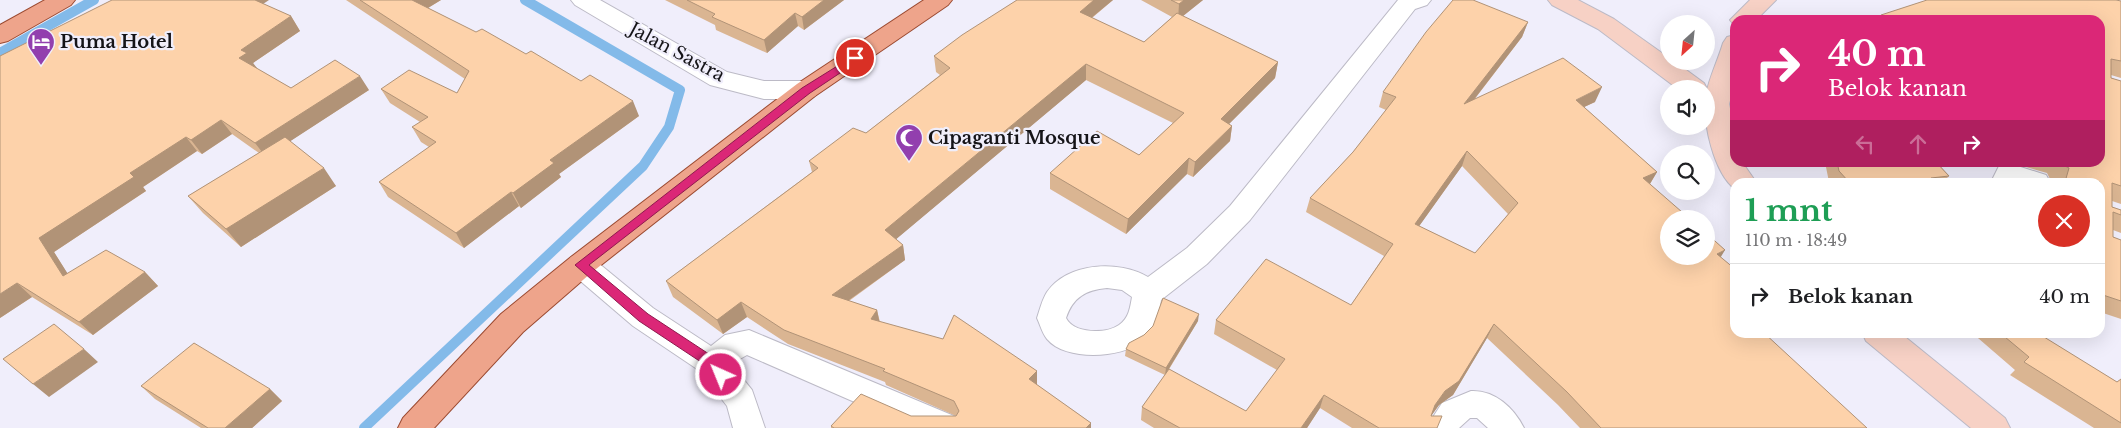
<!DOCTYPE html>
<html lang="id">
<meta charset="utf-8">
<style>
body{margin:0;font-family:"Libre Baskerville",serif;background:#f2f2f2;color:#202124;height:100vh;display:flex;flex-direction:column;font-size:19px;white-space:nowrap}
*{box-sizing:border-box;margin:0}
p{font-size:16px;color:#757577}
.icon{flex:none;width:28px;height:28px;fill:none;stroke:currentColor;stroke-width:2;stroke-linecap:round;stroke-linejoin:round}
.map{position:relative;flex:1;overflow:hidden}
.side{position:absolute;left:1730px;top:178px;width:375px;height:160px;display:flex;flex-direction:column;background:#fff;border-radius:15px;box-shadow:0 5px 20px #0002}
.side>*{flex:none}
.top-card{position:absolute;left:1730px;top:15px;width:375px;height:152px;border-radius:15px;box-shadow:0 5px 20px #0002;background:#db2777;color:#fff;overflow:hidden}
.needle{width:32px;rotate:207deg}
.controls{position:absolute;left:1660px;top:15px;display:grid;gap:10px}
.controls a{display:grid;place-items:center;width:55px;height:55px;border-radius:50%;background:#fff;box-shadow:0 5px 20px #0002;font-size:25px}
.pin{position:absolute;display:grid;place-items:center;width:42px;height:42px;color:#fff;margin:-21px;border:2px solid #fff;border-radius:50%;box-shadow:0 1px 5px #0007}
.me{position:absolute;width:55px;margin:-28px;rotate:316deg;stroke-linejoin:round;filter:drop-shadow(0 0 4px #0008)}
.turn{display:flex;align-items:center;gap:18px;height:105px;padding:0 15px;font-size:22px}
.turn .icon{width:65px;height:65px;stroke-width:2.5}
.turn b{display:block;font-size:35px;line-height:42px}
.lanes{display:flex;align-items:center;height:48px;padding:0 15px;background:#0003;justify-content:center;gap:25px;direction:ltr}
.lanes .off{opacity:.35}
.round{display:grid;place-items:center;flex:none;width:52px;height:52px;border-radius:26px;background:#f2f2f2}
.head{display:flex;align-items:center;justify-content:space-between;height:85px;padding:0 15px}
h1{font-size:30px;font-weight:700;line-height:38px;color:#1e9e55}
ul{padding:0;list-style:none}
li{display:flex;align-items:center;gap:15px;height:65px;padding:0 15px;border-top:1px solid #e0e0e0}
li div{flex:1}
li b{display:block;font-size:19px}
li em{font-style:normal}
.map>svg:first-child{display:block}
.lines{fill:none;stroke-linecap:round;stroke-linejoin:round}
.stream{stroke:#83bae9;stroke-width:10}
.minor-casing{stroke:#bcbac6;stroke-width:2}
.secondary-casing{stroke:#bcbac6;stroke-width:2}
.primary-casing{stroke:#9b4a31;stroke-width:2}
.minor{fill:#fff;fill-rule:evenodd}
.secondary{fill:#f7d1c5;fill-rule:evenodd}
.primary{fill:#eea48b;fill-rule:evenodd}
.wall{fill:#dab592;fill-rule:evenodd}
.shaded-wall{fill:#b19377}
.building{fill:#fdd2aa;stroke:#b19377;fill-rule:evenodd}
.route{fill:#db2777;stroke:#8e194d}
.labels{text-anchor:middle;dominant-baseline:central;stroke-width:4.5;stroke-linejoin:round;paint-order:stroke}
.poi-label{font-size:18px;font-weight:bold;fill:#151418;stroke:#f0eefb;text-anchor:start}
.street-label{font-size:18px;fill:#151418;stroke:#f0eefb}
</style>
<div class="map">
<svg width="2121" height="428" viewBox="0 0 2121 428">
<rect width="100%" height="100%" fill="#f0eefb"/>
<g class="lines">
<path class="stream" d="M0 53 94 0
M364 428 643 166 669 127 680 90 525 0"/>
<defs>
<path id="minor" d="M571 0H600L727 72 764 81H806L815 84 818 90 815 96 806 99H764L710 85 575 5Z
M1398 0H1431L1427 5 1415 9 1250 220 1207 264 1161 300C1159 316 1155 330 1142 341 1121 359 1065 361 1047 339 1042 333 1040 324 1037 318 1040 309 1042 300 1047 292 1068 262 1119 260 1148 277L1187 248 1230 206ZM1107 288 1122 290 1132 297C1130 308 1129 318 1119 325 1106 334 1074 334 1066 318 1073 297 1086 290 1107 288Z
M2008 163 2046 175 2050 182H1991L1999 166Z
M581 254 591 257 653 308 711 346 725 335 749 330 954 416 959 426 958 428H914L747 355 731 364 752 390 765 428H733L727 406 700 371 633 326 571 273 567 265 571 257Z
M1471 391C1495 390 1514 408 1524 428H1488L1477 418H1470L1459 428H1426L1442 403Z"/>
<path id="secondary" d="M1548 0H1578L1614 19 1669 58V61H1674L1704 83 1707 89 1706 91V89H1678L1598 29 1552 5Z
M1750 0H1776L1756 20H1735L1734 25 1730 20Z
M1735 35V83L1729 104 1735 131V162H1742L1756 182H1735V189C1714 173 1702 122 1706 95 1709 78 1718 60 1723 43L1727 37Z
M1862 332H1899L2005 418 2010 428H1971L1866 341Z"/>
<path id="primary" d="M45 0H75L71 5 8 41 0 43V25Z
M924 0H952L948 5 815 96 591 273 523 332 434 428H398L403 418 501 314 571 257 797 84Z"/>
</defs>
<use href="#minor" class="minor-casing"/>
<use href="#secondary" class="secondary-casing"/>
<use href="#primary" class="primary-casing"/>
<use href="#minor" class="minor"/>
<use href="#secondary" class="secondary"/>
<use href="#primary" class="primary"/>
</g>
<path class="wall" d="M112 0 263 4 291 16 300 31 253 63 256 68 291 88 369 90 290 141 336 186 241 247 203 213 188 196 259 153 232 134 202 154 197 151 143 187 146 191 54 252 67 273 145 272 158 286 93 335 32 297 0 318Z
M346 0H441L428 8 639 116 559 174 561 177 521 208 519 206 464 248 388 197 379 182 429 147 421 142 412 127 420 122 390 103 381 89 457 93 465 79Z
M665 0H844L804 30 798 26 767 53 716 30 715 25Z
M1017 0H1113L1092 18 1144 42 1172 17 1141 0H1203L1183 16 1278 62 1275 78 1229 124 1232 126 1230 141 1193 177 1187 174 1126 234 1050 189V173L1139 155 1173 123 1086 80 896 239 903 245 905 260 849 301 877 310 880 322 1037 385 1091 423V428H831V426L911 416H956L886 385 885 382 788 344 747 317 723 334 673 297 666 281 812 172 809 161 866 133 940 75 936 72 934 56Z
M2121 1V78L2111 75V78L2121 81V204L2112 201V207L2121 210V233L2113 230V237L2121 240V319L2100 312V182H2056L2057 181 2050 179 2047 173 2026 167 2027 162H2100V20H1878L1881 15Z
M1528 22 1522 37 1474 100 1595 102 1584 107 1657 172 1650 184 1721 257 1735 332 1867 428H1580L1558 405 1487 338 1453 395 1439 405 1431 416 1437 428H1352L1320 408 1307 428H1154L1141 420 1142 407 1165 375 1125 356 1126 349 1198 321 1168 371 1246 411 1277 370 1214 334 1216 320 1351 305 1384 256 1306 212 1310 198 1353 152 1386 110 1379 107 1383 92ZM1462 166 1508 214 1475 253 1419 226Z
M1825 162H1936L1949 176 1943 182H1829Z
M1971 332H2047L2041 336 2117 382 2121 379V428H2094L2010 375 2015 370Z
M141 386 270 389 282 401 252 428H201L155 399Z"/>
<path class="shaded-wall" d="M248 0H269L254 10Z
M411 0H441L418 14Z
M824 0H844L804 30 802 17Z
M1094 0H1113L1079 28 1080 12Z
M1184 0H1203L1178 20 1179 4Z
M795 13 798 26 767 53 764 40Z
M291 16 300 31 253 63 257 68 249 73 239 58 241 50Z
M1528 22 1522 37 1459 119 1464 104Z
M1278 62 1275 78 1218 135 1221 119Z
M1086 64V80L888 246 885 230Z
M360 76 369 90 266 157 255 143Z
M1602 87 1595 102 1569 114 1576 100Z
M633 101 639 116 559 174 561 177 521 208 513 193 550 160Z
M221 120 232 134 202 154 191 140Z
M1232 126 1230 141 1193 177 1195 162Z
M186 137 197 151 143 187 146 191 54 252 78 290 63 276 39 238 130 173Z
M1467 151 1462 166 1410 239 1415 224Z
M1189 158 1187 174 1126 234 1128 219Z
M324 168 336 186 241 247 226 229Z
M1657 172 1648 187 1643 178Z
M511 192 519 206 464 248 456 233Z
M903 245 905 260 835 310 832 295Z
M1725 250 1716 265 1717 254Z
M145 272 158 286 93 335 79 322Z
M17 283 32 297 0 318V294Z
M741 302 747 317 723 334 717 320Z
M877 310 880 325 871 319Z
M1199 314 1198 321 1165 375 1166 368Z
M1494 324 1487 338 1453 395 1439 405 1429 419 1435 405Z
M2035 332H2047L2021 345Z
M84 349 98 362 49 397 33 384Z
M1037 371V386L1029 379Z
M270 389 282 401 252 428H225Z
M1324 395 1320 408 1307 428H1301Z
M1091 423V428H1086Z"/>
<path class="building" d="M112 0H255L291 16 241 50 247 53 239 58 291 88 335 60 360 76 255 143 221 120 191 140 186 137 130 173 134 177 39 238 63 276 106 250 145 272 79 322 17 283 0 294V56Z
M360 0H412L476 32 482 29 526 54 531 51 581 81 590 75 633 101 550 160 554 163 513 193 511 192 456 233 379 182 436 142 412 127 428 117 381 89 409 70 457 93 469 71Z
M687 0H824L802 17 795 13 764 40 712 17 715 14Z
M1017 0H1094L1080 12 1144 42 1177 13 1278 62 1221 119 1232 126 1195 162 1189 158 1128 219 1050 173 1097 131 1139 155 1184 113 1086 64 885 230 903 245 832 295 877 310 871 319 943 339 954 315 1037 371 1029 379 1091 423 1086 428H834L831 426 861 394 911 416H956L959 411 954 401 883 371 885 369 784 330 741 302 717 320 666 281 818 168 809 161 853 128 866 133 950 68 934 56 962 35Z
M1171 0H1184L1179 4Z
M1453 0H1473L1528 22 1464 104 1563 58 1602 87 1576 100 1657 172 1643 178 1690 219H1669V256H1706V233L1725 250 1717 254 1735 269V332H1763L1867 428H1601L1567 392 1494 324 1459 381 1445 391 1435 405 1431 416H1442L1437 428H1379L1324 395 1301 428H1180L1142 407 1169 369 1246 411 1285 359 1216 320 1266 259 1351 305 1393 244 1310 198 1353 152 1396 97 1383 92 1426 32ZM1467 151 1518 203 1475 253 1415 224Z
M1927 0H2116L2121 1V61L2111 59V78L2121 81V186L2112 183V207L2121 210V215L2113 212V237L2121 240V301L2100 294V182H2065L2069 168 2063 165 2061 162H2100V20H1887L1881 15Z
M285 137 324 168 226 229 188 196Z
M1837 162H1936L1949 176 1931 178 1936 182H1849L1839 171Z
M1163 298 1199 314 1166 368 1126 349 1129 343 1144 335 1153 326Z
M54 324 84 349 33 384 3 359Z
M1999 332H2036L2117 382 2121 379V423L2024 362 2029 357Z
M194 343 270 389 225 428H208L141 386Z"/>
<path class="route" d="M855 55 860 58 858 61 810 93 589 265 648 314 715 358 727 375 726 379H716L707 366 639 321 575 265 802 88Z"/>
<defs>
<symbol id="hotel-pin" viewBox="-11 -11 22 30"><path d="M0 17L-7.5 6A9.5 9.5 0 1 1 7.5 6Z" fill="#923fae" stroke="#f0eefb"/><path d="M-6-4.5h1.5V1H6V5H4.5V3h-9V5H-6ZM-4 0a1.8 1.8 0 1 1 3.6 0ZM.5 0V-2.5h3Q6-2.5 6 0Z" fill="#fff"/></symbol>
<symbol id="mosque-pin" viewBox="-11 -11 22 30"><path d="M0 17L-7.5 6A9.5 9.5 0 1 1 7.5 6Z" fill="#923fae" stroke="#f0eefb"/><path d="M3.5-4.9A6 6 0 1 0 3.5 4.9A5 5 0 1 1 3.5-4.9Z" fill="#fff"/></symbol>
</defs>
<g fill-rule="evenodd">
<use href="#hotel-pin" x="25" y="26" width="32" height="43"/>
<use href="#mosque-pin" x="893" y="122" width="32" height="43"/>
</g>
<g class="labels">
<g class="poi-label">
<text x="60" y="42">Puma Hotel</text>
<text x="928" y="138">Cipaganti Mosque</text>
</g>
<g class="street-label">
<text transform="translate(677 52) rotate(28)">Jalan Sastra</text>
</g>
</g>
</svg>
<div class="controls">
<a><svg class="needle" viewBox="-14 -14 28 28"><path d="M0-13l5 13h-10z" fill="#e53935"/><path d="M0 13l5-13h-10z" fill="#757577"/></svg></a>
<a><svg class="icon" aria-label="sound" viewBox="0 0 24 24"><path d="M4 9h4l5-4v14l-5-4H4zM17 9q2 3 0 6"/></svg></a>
<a><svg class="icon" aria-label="search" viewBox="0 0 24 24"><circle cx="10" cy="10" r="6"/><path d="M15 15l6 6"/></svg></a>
<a><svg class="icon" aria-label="layers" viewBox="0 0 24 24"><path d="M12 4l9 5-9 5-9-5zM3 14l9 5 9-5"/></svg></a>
</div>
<div class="pin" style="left:855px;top:58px;background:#d93025"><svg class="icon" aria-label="arrive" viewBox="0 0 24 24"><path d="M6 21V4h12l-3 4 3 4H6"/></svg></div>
<svg class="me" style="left:721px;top:375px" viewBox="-20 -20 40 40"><circle r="17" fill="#db2777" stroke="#fff" stroke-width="3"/><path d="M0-11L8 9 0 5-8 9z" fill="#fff"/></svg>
<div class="top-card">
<div class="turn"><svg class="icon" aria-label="right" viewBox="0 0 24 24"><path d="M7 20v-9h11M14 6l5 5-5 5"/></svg><div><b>40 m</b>Belok kanan</div></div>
<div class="lanes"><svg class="icon off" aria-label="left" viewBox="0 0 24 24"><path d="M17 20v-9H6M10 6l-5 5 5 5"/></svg><svg class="icon off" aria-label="ahead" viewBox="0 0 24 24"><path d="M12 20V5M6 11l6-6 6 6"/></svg><svg class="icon" aria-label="right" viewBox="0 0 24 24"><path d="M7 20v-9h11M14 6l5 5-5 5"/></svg></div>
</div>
<section class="side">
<div class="head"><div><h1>1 mnt</h1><p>110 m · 18:49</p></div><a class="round" style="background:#d93025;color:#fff"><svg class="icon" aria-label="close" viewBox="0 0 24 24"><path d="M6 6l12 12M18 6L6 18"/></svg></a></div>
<ul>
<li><svg class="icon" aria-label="right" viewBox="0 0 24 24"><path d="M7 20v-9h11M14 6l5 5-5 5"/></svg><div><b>Belok kanan</b></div><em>40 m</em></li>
</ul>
</section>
</div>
